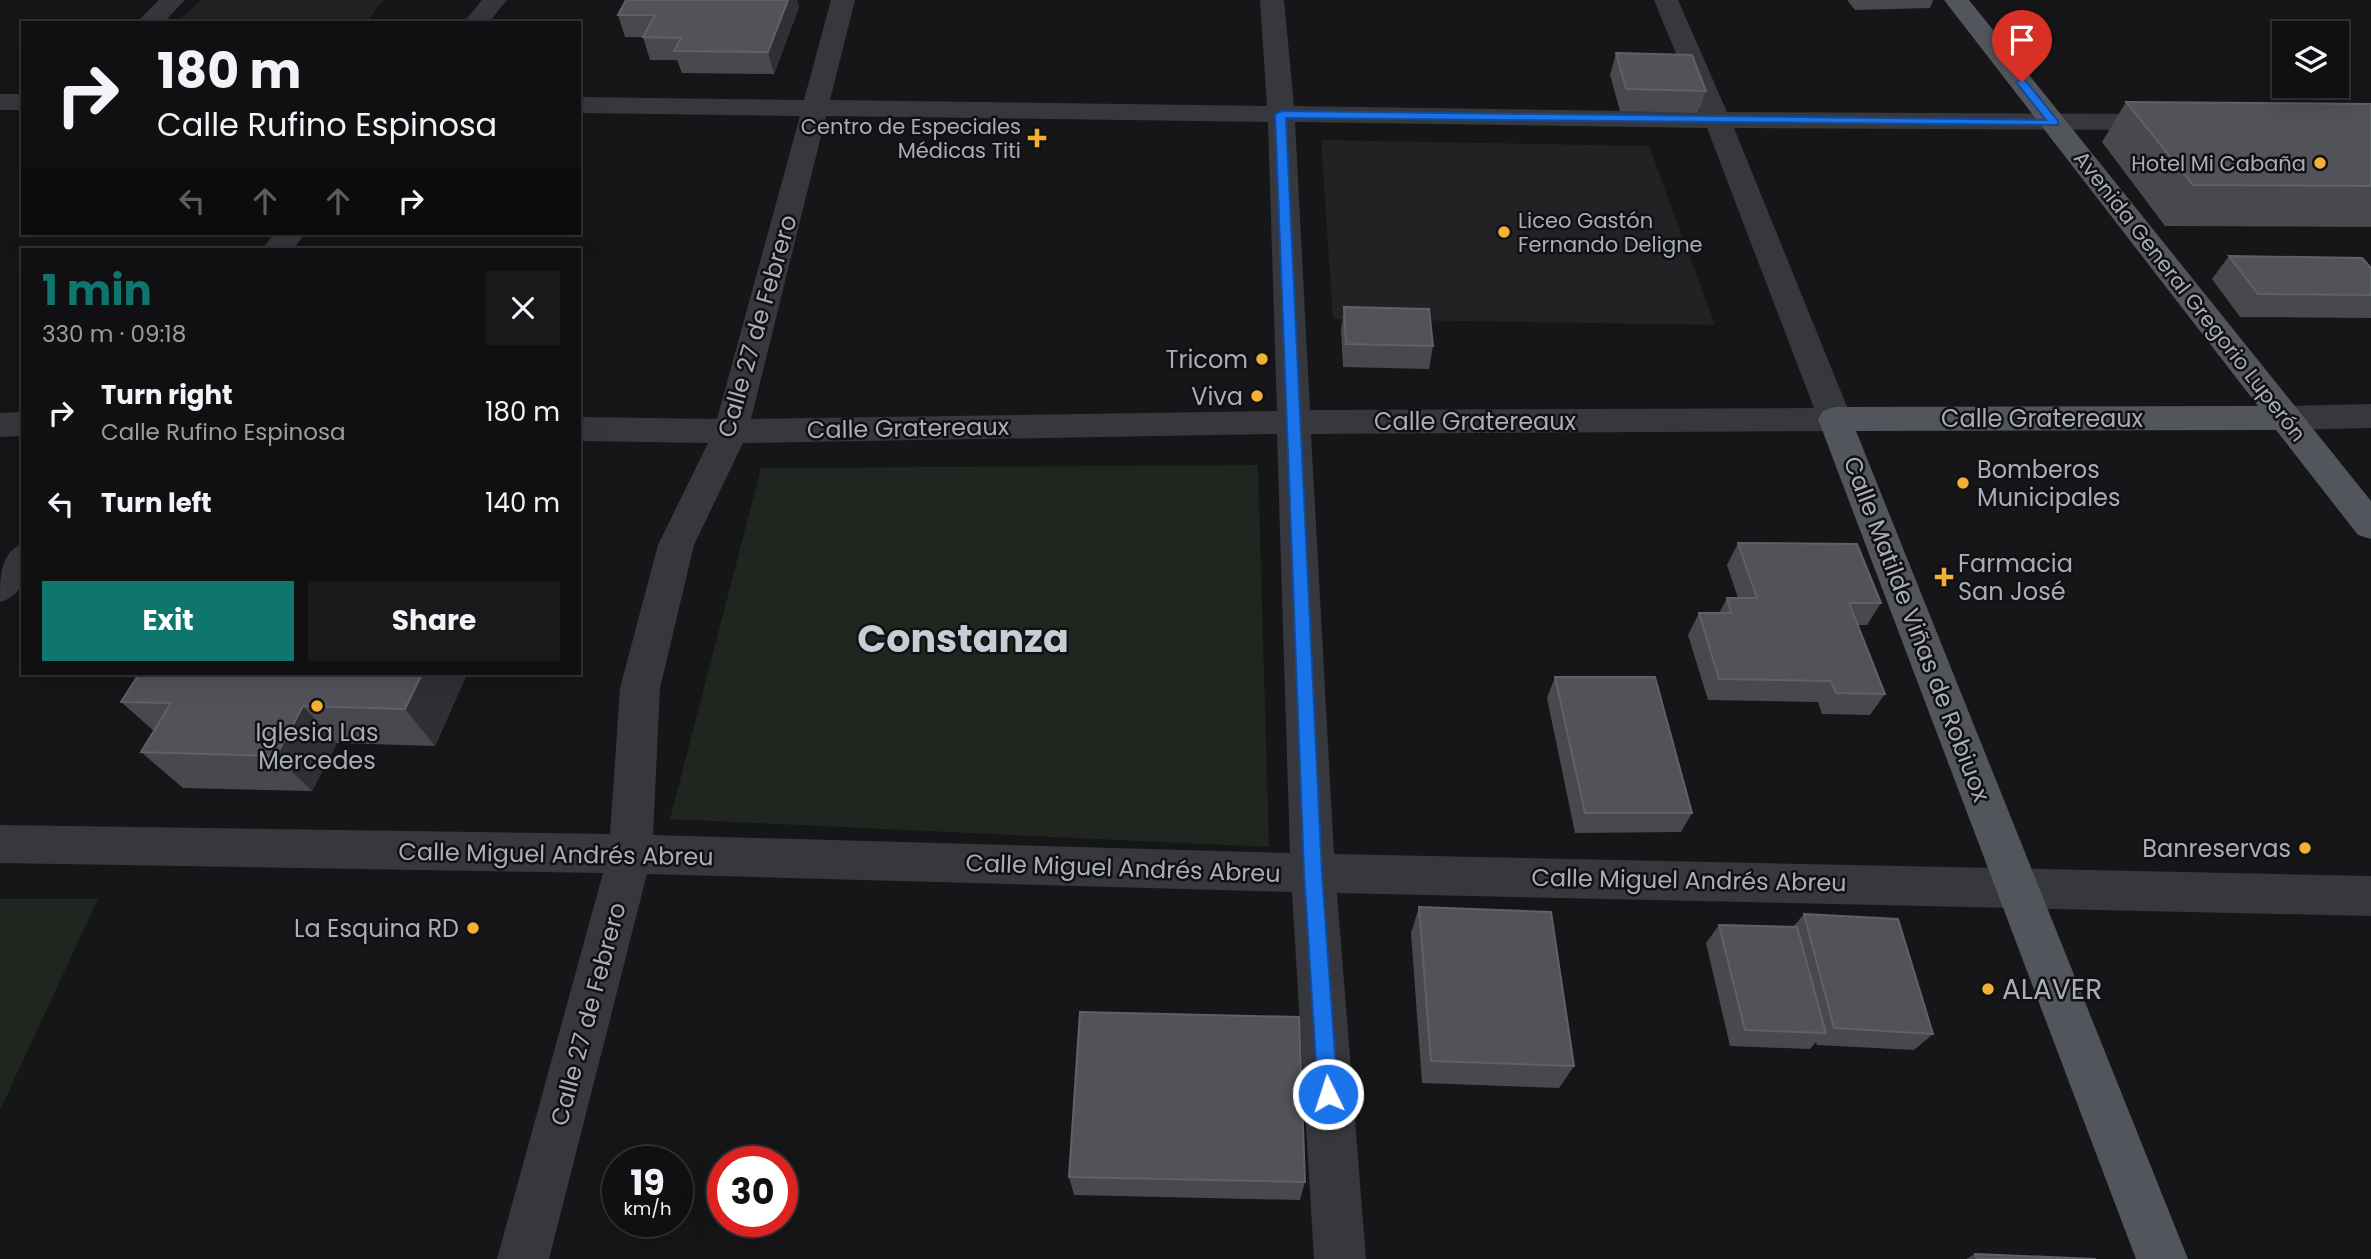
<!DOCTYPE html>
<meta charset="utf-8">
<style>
body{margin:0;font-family:Poppins,sans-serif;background:#19191b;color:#f1f3f6;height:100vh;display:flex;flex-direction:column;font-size:26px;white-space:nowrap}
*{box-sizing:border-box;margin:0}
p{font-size:23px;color:#9c9d9f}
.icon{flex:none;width:38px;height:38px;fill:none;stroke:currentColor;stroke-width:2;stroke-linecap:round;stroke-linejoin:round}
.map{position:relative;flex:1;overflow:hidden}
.drawer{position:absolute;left:21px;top:248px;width:560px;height:427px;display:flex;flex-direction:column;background:#101012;border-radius:0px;box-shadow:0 7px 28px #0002,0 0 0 2px #303032}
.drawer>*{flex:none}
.hud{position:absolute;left:21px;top:21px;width:560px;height:214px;border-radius:0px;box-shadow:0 7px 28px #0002,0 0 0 2px #303032;background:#101012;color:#f1f3f6;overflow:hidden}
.fabs{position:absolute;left:2272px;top:21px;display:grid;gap:14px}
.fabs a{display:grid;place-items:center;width:77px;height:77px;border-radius:0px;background:#101012;box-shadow:0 7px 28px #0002,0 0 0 2px #303032;font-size:35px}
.speed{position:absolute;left:602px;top:1146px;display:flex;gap:14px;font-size:35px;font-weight:700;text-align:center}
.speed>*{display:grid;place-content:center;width:91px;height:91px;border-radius:50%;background:#101012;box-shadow:0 7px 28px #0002,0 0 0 2px #303032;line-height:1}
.speed small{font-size:18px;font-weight:400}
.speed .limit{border:10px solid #d22;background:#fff;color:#111}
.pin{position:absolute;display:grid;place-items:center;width:60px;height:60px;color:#fff;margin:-72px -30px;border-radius:50% 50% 50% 0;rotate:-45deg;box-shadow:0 0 7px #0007}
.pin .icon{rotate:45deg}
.me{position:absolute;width:77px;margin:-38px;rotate:356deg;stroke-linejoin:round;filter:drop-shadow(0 0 5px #0008)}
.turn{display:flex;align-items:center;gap:24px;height:147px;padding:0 21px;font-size:32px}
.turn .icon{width:91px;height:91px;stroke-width:2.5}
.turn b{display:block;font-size:49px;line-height:60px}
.lanes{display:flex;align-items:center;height:66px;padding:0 21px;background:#0003;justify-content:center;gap:35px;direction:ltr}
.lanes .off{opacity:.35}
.round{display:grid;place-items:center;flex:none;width:74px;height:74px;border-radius:0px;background:#19191b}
.overview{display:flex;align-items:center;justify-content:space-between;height:119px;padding:0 21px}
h1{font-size:42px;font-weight:700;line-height:52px;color:#0f766e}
.cta{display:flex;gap:14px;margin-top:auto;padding:14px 21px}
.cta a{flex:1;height:80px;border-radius:0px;background:#0f766e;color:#fff;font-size:28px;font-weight:700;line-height:80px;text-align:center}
.cta a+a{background:#19191b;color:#f1f3f6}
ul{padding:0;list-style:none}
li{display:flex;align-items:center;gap:21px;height:91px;padding:0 21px}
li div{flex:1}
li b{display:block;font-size:26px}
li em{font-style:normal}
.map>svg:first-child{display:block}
.built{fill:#222225}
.green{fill:#1e261f}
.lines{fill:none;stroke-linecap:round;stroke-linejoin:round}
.minor{fill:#37383d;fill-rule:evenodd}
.major{fill:#53555c;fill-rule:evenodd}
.wall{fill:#47494d}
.shaded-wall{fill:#2f3033}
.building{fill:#525359;stroke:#5f6168;stroke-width:2}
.route{fill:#1a73e8;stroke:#114b97;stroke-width:2}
.poi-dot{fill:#f2b134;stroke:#111113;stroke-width:2.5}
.labels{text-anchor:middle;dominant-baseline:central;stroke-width:5;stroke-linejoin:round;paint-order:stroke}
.far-poi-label{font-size:21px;fill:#a8adb8;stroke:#111113;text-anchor:end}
.far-street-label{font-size:21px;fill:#a8adb8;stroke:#111113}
.street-label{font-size:24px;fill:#a8adb8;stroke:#111113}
.poi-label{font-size:24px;fill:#a8adb8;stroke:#111113;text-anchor:end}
.near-poi-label{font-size:28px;fill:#a8adb8;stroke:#111113;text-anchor:start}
.town-label{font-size:38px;font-weight:bold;fill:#c9ccd4;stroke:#111113}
</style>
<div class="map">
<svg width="2371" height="1259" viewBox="0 0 2371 1259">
<rect width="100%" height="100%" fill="#161618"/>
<path class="built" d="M201 0H384L365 23H176Z
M1321 140 1649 146 1715 325 1333 319Z"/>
<path class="green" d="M1258 465 1269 847 670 819 761 468Z
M0 899H98L0 1110Z"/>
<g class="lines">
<path class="minor" d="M159 0H185L163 23H136Z
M482 0H507L488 23H463Z
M831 0H855L830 100 1267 106 1260 0H1284L1294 106 1700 112 1654 0H1678L1727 112 2166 114 2176 116 2179 122 2176 128 2166 130 1734 128 1852 419 1847 427 1835 431 1311 434 1334 854 2371 876V916L1337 893 1366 1259H1314L1292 892 647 874 549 1259H497L603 873 0 863V825L610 834 620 688 658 545 708 443 579 441V417L717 419 800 116 579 113V97L804 100ZM826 116 1268 122 1277 411 751 419ZM1295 122 1707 128 1814 408 1310 410ZM1277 434 1290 853 653 835 660 688 694 545 743 443Z
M0 94H23V110H0Z
M275 233H306L292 250H261Z
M2371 404V428L2286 430 2274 426 2269 418 2274 410 2286 406Z
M23 412V436L0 437V413Z
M23 543C23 570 30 593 0 602 0 576 0 553 23 543Z"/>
<path class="major" d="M1944 0H1969L2371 501V539L2358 535 2276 430 1856 431 2188 1259H2136L1818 419 1823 411 1835 407 2258 406Z"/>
</g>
<path class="wall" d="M626 0H797L799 7 774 74 682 73 677 60H650L643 37H625L618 15Z
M1847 0H1933L1930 8 1855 10Z
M1616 53 1706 91 1698 113 1620 111 1610 75Z
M2126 102 2371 104V227L2165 226 2102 142Z
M2229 256 2371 268V318L2240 317 2212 279Z
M1344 307 1433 346 1429 369 1343 367 1341 330Z
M1738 543 1881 603 1867 625H1858L1885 694 1870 715 1822 714 1818 702 1708 700 1688 635 1699 613H1719L1727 598H1738L1727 565Z
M467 674 435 746 337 743 312 791 183 788 141 752 154 731 121 702Z
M1555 677 1692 813 1681 832 1575 833 1547 698Z
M1419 907 1574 1066 1559 1088 1422 1083 1411 933Z
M1804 914 1933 1034 1914 1050 1817 1045 1816 1042 1810 1049 1730 1046 1706 943 1719 925 1793 927Z
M1069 1177 1305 1182 1300 1200 1074 1195Z
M1975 1254 2096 1259H1966Z"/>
<path class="shaded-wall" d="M788 0H797L799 7 774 74 768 52Z
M422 674H467L435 746 405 709Z
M303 706 337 743 312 791 276 756Z"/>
<path class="building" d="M626 0H788L768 52 674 51 681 38 643 37 655 15H618Z
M1616 53 1692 55 1706 91 1626 89Z
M2126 102 2371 104V186L2193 185Z
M2229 256 2362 258 2371 268V295L2258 294Z
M1344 307 1429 309 1433 346 1346 344Z
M1738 543 1857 544 1881 603H1849L1885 694 1836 693 1831 681 1719 679 1699 613H1731L1727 598H1757Z
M139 674H422L405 709 303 706 276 756 141 752 171 703 121 702Z
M1555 677H1655L1692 813H1585Z
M1419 907 1551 912 1574 1066 1431 1061Z
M1804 914 1898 919 1933 1034 1834 1028Z
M1719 925 1797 927 1826 1033 1745 1030Z
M1080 1012 1299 1017 1305 1182 1069 1177Z
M1975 1254 2096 1259H1977Z"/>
<path class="route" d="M2022 79 2025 80 2058 121V125L1286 118 1322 873 1338 1094 1335 1101 1328 1104 1321 1101 1318 1094 1304 873 1275 114 1281 111 2046 120 2016 82Z"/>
<g class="poi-dot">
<path d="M1033.5 127.5h7v7h7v7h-7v7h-7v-7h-7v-7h7z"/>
<circle cx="2320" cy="163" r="7"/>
<circle cx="1504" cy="232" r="7"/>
<circle cx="1262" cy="359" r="7"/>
<circle cx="1257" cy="396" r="7"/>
<circle cx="1963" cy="483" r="7"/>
<path d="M1940.5 566.5h7v7h7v7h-7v7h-7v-7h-7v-7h7z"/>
<circle cx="317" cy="706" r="7"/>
<circle cx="2305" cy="848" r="7"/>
<circle cx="473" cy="928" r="7"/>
<circle cx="1988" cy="989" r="7"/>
</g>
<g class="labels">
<g class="far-poi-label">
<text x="1021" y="126">Centro de Especiales<tspan x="1021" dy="24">Médicas Titi</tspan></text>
<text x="2306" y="163">Hotel Mi Cabaña</text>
<text x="1518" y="220" text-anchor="start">Liceo Gastón<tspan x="1518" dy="24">Fernando Deligne</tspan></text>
</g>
<g class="far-street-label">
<text transform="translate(2190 296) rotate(52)">Avenida General Gregorio Luperón</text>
</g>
<g class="street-label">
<text transform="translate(757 326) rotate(-74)">Calle 27 de Febrero</text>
<text x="2042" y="418">Calle Gratereaux</text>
<text x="1475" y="421">Calle Gratereaux</text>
<text transform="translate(908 428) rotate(-1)">Calle Gratereaux</text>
<text transform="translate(1917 629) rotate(69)">Calle Matilde Viñas de Robiuox</text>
<text transform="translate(556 854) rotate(1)">Calle Miguel Andrés Abreu</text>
<text transform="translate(1123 868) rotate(2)">Calle Miguel Andrés Abreu</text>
<text transform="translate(1689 880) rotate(1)">Calle Miguel Andrés Abreu</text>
<text transform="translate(588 1014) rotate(-75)">Calle 27 de Febrero</text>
</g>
<g class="poi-label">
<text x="1248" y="359">Tricom</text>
<text x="1243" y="396">Viva</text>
<text x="1977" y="469" text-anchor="start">Bomberos<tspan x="1977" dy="28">Municipales</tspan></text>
<text x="1958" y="563" text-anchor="start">Farmacia<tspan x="1958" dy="28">San José</tspan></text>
<text x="317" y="732" text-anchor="middle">Iglesia Las<tspan x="317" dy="28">Mercedes</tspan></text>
<text x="2291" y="848">Banreservas</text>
<text x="459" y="928">La Esquina RD</text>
</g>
<g class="near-poi-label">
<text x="2002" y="989">ALAVER</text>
</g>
<g class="town-label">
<text x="963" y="638">Constanza</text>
</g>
</g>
</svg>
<div class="fabs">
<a><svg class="icon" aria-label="layers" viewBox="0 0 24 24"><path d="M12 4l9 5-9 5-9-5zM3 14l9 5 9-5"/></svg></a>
</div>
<div class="speed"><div>19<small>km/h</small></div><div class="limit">30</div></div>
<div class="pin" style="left:2022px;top:82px;background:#d93025"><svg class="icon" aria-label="arrive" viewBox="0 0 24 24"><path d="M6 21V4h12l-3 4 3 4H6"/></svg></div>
<svg class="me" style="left:1328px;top:1094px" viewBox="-20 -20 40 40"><circle r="17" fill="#1a73e8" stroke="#fff" stroke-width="3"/><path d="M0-11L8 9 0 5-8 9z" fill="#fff"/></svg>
<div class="hud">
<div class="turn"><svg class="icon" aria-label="right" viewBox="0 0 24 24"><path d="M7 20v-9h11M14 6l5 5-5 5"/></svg><div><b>180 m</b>Calle Rufino Espinosa</div></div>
<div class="lanes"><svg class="icon off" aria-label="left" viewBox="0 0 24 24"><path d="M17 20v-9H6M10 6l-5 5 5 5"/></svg><svg class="icon off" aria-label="ahead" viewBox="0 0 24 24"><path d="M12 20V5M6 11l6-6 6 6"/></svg><svg class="icon off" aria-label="ahead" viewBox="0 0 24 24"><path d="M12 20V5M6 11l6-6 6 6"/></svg><svg class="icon" aria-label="right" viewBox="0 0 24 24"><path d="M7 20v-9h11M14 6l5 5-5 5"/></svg></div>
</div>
<section class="drawer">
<div class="overview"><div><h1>1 min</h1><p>330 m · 09:18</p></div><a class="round"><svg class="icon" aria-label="close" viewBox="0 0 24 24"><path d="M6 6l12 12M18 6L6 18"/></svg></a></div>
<ul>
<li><svg class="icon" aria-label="right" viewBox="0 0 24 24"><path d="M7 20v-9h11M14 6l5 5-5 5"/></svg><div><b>Turn right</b><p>Calle Rufino Espinosa</p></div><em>180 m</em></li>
<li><svg class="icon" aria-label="left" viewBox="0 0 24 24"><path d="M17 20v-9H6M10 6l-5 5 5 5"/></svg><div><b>Turn left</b></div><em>140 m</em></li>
</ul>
<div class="cta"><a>Exit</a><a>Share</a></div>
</section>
</div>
